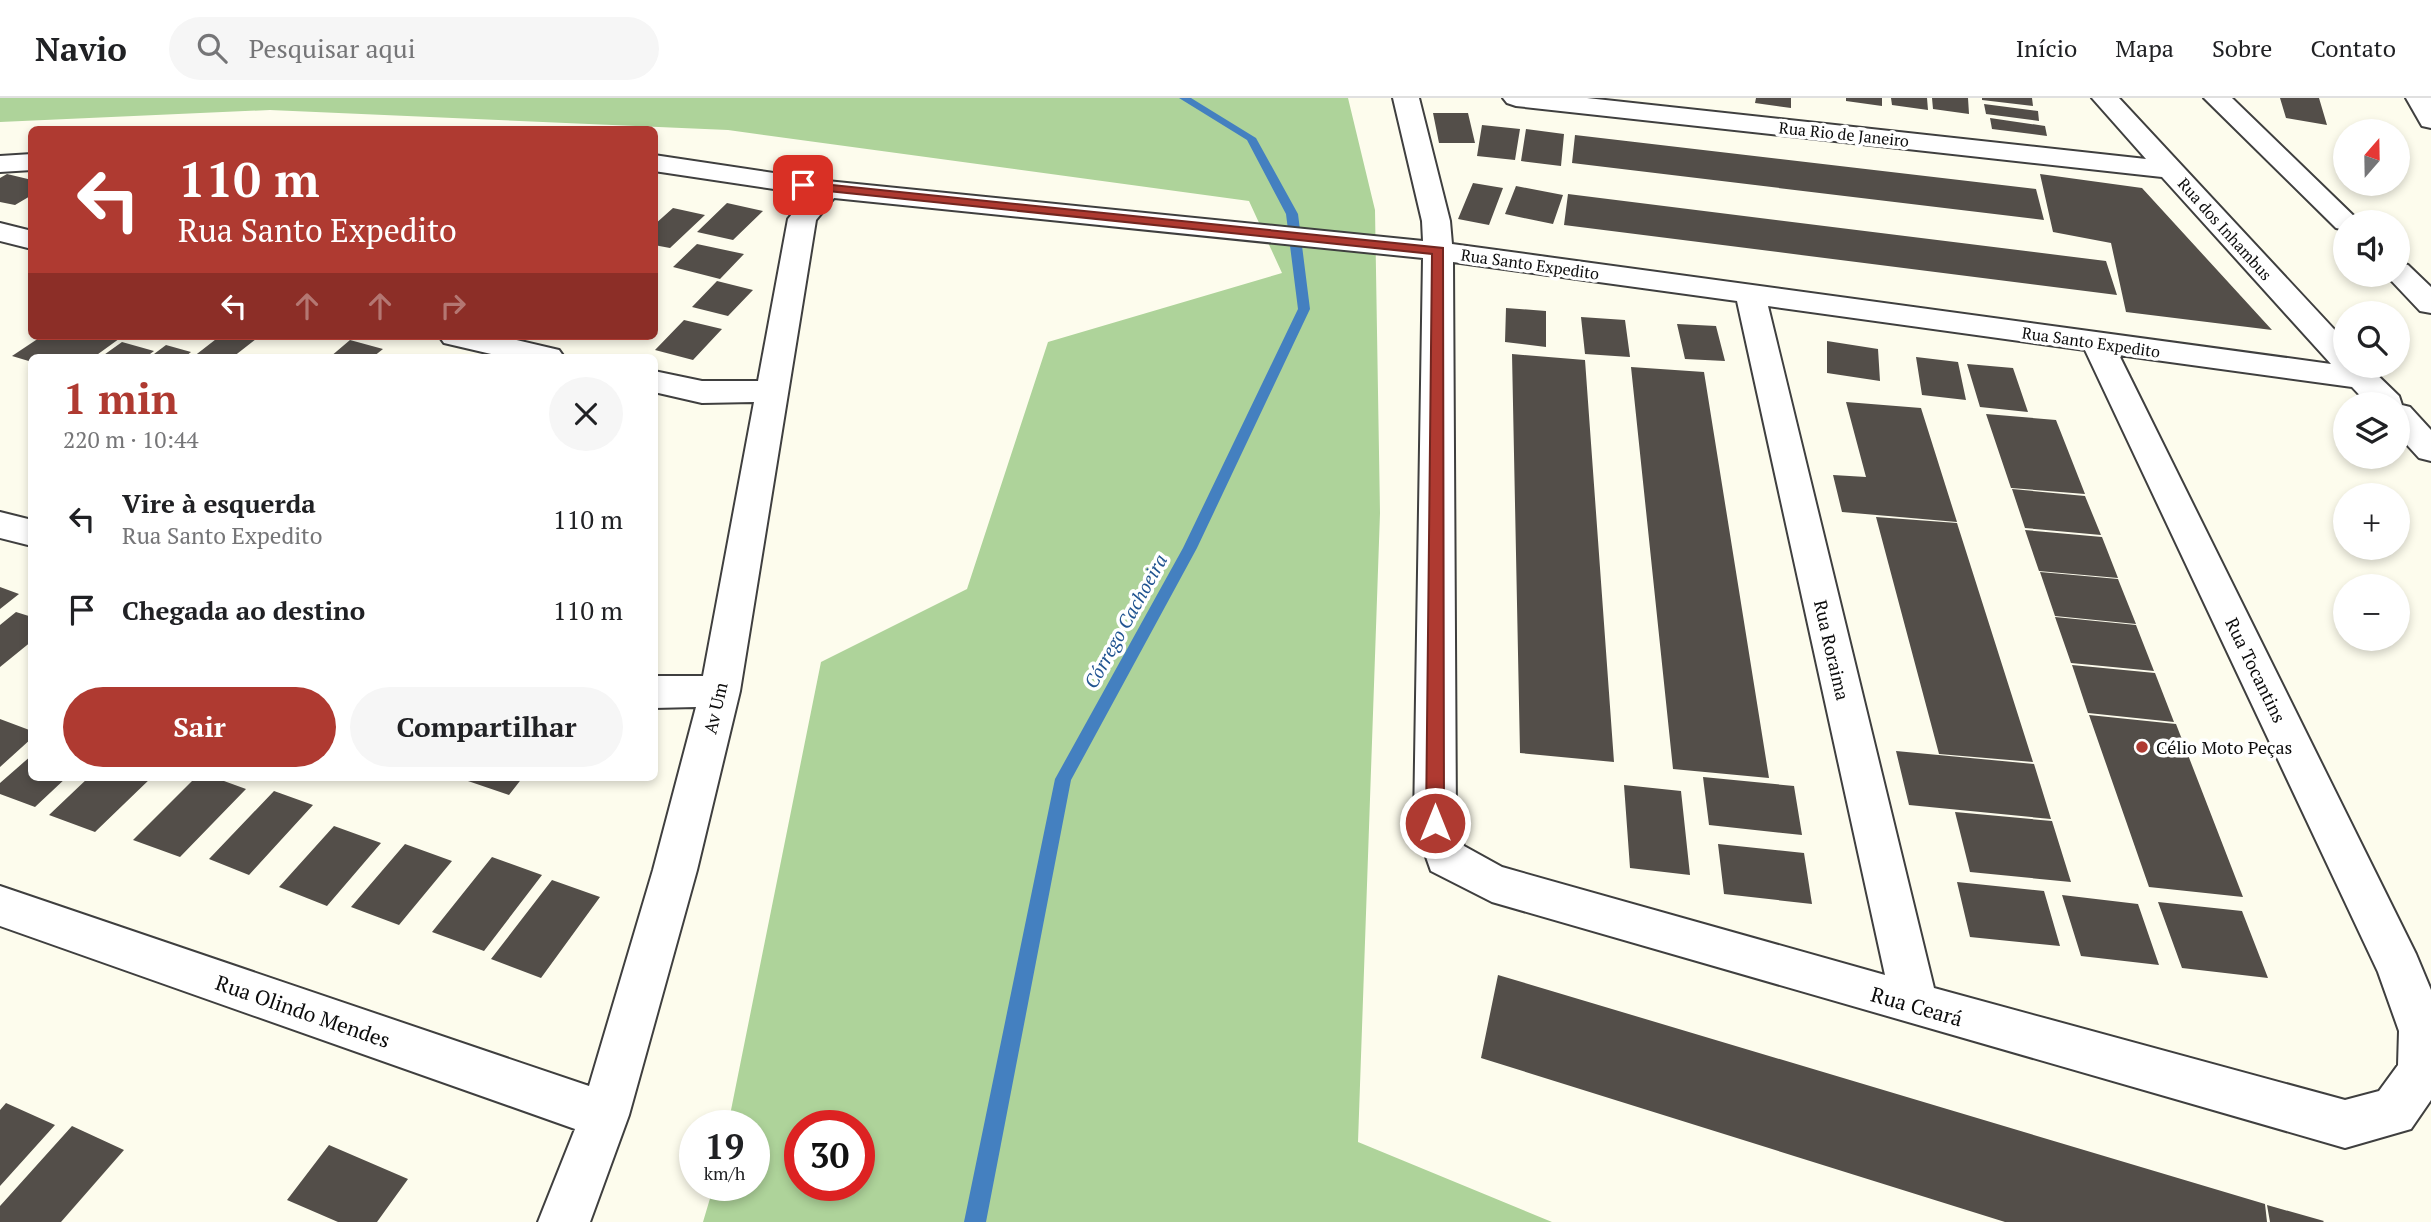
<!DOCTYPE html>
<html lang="pt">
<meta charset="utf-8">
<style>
body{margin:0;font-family:"PT Serif",serif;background:#f6f6f6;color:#202124;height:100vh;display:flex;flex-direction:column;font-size:26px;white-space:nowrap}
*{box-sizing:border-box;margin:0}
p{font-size:23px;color:#757577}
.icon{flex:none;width:38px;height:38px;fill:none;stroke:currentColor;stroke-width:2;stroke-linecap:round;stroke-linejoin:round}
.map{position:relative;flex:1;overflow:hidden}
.panel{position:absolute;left:28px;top:256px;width:630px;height:427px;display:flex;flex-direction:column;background:#fff;border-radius:10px;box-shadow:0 4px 10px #0003}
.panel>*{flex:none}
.guide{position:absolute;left:28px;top:28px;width:630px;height:214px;border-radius:10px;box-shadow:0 4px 10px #0003;background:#af3a31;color:#fff;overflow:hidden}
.needle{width:46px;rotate:20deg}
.tools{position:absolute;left:2333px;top:21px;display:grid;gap:14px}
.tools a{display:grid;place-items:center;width:77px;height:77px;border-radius:50%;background:#fff;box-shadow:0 4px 10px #0003;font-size:35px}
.speed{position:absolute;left:679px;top:1012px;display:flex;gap:14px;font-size:35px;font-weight:700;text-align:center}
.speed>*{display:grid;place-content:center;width:91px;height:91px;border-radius:50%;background:#fff;box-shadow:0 4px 10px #0003;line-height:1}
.speed small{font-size:18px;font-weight:400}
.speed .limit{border:10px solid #d22;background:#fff;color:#111}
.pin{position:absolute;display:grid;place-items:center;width:60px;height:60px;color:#fff;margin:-30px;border-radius:14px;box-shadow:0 4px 10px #0006}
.me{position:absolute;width:77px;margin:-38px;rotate:0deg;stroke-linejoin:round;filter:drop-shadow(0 0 5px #0008)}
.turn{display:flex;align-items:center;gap:24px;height:147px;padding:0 35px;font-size:32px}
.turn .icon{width:91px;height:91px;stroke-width:2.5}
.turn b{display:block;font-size:49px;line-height:60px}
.lanes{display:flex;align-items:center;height:66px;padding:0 35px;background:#0003;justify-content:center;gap:35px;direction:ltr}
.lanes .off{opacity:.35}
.round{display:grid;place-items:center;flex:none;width:74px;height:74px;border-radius:37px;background:#f6f6f6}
.headline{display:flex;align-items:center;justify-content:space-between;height:119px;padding:0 35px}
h1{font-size:42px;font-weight:700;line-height:52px;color:#af3a31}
.cta{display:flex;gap:14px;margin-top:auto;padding:14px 35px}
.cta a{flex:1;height:80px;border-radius:42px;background:#af3a31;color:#fff;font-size:28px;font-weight:700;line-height:80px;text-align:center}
.cta a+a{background:#f6f6f6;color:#202124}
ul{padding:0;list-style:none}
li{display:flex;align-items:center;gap:21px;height:91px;padding:0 35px}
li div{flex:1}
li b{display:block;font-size:26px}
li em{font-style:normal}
header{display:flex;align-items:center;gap:42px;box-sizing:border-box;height:98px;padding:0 35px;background:#fff;border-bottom:2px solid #e0e0e0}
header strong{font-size:33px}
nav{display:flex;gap:38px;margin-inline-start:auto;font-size:24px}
.search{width:490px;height:63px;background:#f6f6f6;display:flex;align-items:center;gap:18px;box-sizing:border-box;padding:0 24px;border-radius:38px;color:#757577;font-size:26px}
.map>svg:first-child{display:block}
.forest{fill:#aed39a;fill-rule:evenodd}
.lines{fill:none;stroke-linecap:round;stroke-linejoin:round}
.stream{fill:#4480c0;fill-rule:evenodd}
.building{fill:#534e49}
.minor-casing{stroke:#3f3f3f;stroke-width:4}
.tertiary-casing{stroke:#3f3f3f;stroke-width:4}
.minor{fill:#fff;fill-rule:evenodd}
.tertiary{fill:#fff;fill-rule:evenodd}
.route{fill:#af3a31;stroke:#722620;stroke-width:2}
.poi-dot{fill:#af3a31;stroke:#fff;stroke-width:2.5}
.labels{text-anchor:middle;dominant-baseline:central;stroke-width:7;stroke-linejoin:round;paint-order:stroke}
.far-street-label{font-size:16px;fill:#0c0c0c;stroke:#fff}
.street-label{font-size:18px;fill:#0c0c0c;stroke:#fff}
.poi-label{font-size:18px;fill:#0c0c0c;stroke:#fff;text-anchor:start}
.water-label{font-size:19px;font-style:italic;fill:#215491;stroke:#fff}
.near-street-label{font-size:21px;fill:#0c0c0c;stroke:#fff}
</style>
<header>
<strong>Navio</strong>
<div class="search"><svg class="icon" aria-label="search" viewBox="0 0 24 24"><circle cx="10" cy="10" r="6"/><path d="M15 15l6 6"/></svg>Pesquisar aqui</div>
<nav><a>Início</a><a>Mapa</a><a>Sobre</a><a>Contato</a></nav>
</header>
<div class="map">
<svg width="2431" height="1124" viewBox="0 0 2431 1124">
<rect width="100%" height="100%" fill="#fdfced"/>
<path class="forest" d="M0 0H1348L1375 112 1380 415 1358 1044 1552 1124H703L714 1087H754V1027H728L821 564 967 491 1048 244 1282 175 1249 103 728 32 270 12 0 24ZM800 1027H859V1087H800Z"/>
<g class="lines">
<path class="stream" d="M1179 0H1191L1256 40 1298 116 1310 211 1197 450 1071 682 986 1124H964L1055 681 1183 450 1298 211 1286 116 1247 42Z"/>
</g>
<path class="building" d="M1756 0H1791V10L1755 5Z
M1846 0H1882V8L1846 3Z
M1891 0H1927L1928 12 1892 7Z
M1932 0H1968L1969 16 1933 11Z
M1982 0H2032L2033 8 1982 2Z
M2280 0H2319L2327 27 2286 20Z
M1984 6 2038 13 2039 23 1986 16Z
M1433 15H1468L1475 45H1439Z
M1990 20 2045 28 2047 38 1992 31Z
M1482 27 1520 31 1515 62 1477 58Z
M1526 31 1564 36 1561 68 1521 63Z
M1575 37 2036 91 2044 122 1572 65Z
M7 76 32 82V97L15 107 0 104V80Z
M2040 76 2142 90 2272 232 2126 214 2111 145 2053 134Z
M1473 85 1503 90 1489 127 1458 121Z
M1516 88 1563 97 1553 126 1505 116Z
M1568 96 2106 163 2117 197 1564 127Z
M727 105 763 113 733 142 697 134Z
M673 110 705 117 670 150 654 147V127Z
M697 146 744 156 720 181 673 169Z
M717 183 753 192 728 218 692 209Z
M1506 210 1546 213V249L1505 244Z
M1581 219 1625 222 1630 259 1585 256Z
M684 222 722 231 693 262 655 252Z
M1677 226 1716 228 1725 263 1685 261Z
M42 238H123L94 259H32V264L12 258Z
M220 238H260L233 259H193Z
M350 242 383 251 373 259H330Z
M1827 243 1878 251 1880 283 1827 275Z
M122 244 154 253 146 259H101Z
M166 247 191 254 185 259H150Z
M1512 256 1585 262 1614 664 1520 655Z
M1916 259 1958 264 1966 302 1922 297Z
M1967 266 2013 270 2028 314 1980 309Z
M1631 269 1704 274 1769 680 1673 671Z
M1846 304 1921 310 1957 424 1842 414 1833 377 1866 379Z
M1986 316 2056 322 2085 396 2011 390Z
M2012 391 2085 398 2101 437 2025 430Z
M1876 419 1957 425 2033 664 1939 656Z
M2025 432 2102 439 2118 480 2039 473Z
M2040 474 2118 481 2136 526 2055 518Z
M0 489 19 496 0 511Z
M16 514 32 519V543L0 569V527Z
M2055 519 2136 527 2154 573 2071 565Z
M2072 567 2155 575 2174 624 2088 615Z
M2089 617 2176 626 2243 799 2149 789Z
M0 621 32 633V640L0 669Z
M1896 653 2034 666 2051 721 1909 707Z
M32 657V679H67L35 709 0 696V685Z
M89 679H152L95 734 49 717Z
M196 679H213L246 691 180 759 133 742Z
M468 679H523L509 697 465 682Z
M1703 679 1794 688 1802 737 1709 727Z
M1624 687 1681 693 1690 777 1630 770Z
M274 693 313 707 249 777 209 761Z
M1955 714 2052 723 2071 784 1970 774Z
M334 728 381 745 327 808 279 789Z
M405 746 452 763 399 827 351 809Z
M1718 746 1804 755 1812 806 1724 796Z
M492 759 542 777 484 853 432 834Z
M552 782 600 799 541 880 491 861Z
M1957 784 2044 793 2060 848 1970 839Z
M2062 797 2138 806 2159 867 2081 858Z
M2158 804 2242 813 2268 880 2182 870Z
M1498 877 2265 1106 2267 1124H2005L1481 960Z
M6 1005 55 1027 0 1088V1012Z
M72 1028 124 1052 61 1124H0V1108Z
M329 1047 408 1081 377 1124H338L287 1102Z
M2267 1107 2324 1123 2323 1124H2270Z"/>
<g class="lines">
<defs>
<path id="minor" d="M1393 0H1419L1450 123 1452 146 2331 266 2162 79 1516 8 1507 5 1503 0H1587L2146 61 2092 0H2119L2345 243V268H2368L2399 298 2402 307 2410 309 2431 332V363L2419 360 2398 337V306H2368L2352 289 2119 257 2416 856 2431 892V1002L2411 1031 2345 1050 1492 804 1431 773 1414 725 1423 160 834 100 816 122 740 593 697 772 629 1017 590 1124H538L575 1031 0 828V788L589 988 653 772 696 609 654 610V578H703L754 304 702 305 654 294V273L702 283H758L788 121 808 96 654 73V57L827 83 1423 143 1422 123ZM1453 164 1737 203 1885 877 1502 769 1464 748 1456 725ZM1768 208 2085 252 2378 874 2399 933 2398 967 2379 993 2345 1002 1934 890Z
M2204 0H2232L2360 124H2345V132L2336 130Z
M32 56V72L0 74V58Z
M0 125 32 133V151L0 143Z
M2398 164 2408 167 2431 189V215L2420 213 2386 177H2398Z
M439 238H499L559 252 564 259H504L444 245Z
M0 414 32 422V448L0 440Z"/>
<path id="tertiary" d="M2406 0H2431V30L2422 28Z"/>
</defs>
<use href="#minor" class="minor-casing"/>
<use href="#tertiary" class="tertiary-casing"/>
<use href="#minor" class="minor"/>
<use href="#tertiary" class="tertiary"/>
</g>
<path class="route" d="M803 84 1443 150 1444 725 1441 730H1429L1426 725 1432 156 799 90 797 87Z"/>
<circle class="poi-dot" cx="2142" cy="649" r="7"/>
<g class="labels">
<g class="far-street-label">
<text transform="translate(1844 36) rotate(6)">Rua Rio de Janeiro</text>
<text transform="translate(2225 131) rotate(48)">Rua dos Inhambus</text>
<text transform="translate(1530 166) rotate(8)">Rua Santo Expedito</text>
<text transform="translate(2091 244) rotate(8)">Rua Santo Expedito</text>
</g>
<g class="street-label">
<text transform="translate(1832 552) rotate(77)">Rua Roraima</text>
<text transform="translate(2256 572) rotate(64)">Rua Tocantins</text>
<text transform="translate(715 610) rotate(-77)">Av Um</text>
</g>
<g class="poi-label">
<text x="2156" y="649">Célio Moto Peças</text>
</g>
<g class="water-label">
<text transform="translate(1125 523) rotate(-61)">Córrego Cachoeira</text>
</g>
<g class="near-street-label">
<text transform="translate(1917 908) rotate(16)">Rua Ceará</text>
<text transform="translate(303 913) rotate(19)">Rua Olindo Mendes</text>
</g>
</g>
</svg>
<div class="tools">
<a><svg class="needle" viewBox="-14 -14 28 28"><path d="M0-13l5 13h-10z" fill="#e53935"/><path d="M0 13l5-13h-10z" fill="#757577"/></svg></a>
<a><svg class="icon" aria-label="sound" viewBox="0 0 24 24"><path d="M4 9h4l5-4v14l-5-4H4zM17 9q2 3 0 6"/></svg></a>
<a><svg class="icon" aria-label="search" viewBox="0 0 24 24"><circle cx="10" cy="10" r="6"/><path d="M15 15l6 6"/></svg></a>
<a><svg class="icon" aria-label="layers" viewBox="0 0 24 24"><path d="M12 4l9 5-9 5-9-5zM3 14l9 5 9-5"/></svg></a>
<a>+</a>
<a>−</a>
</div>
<div class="speed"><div>19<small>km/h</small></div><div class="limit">30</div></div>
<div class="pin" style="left:803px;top:87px;background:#d93025"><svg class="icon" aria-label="arrive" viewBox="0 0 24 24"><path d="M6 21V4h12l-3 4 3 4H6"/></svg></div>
<svg class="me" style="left:1435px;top:725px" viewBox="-20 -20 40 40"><circle r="17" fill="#af3a31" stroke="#fff" stroke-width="3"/><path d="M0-11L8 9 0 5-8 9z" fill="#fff"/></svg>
<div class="guide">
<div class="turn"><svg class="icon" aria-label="left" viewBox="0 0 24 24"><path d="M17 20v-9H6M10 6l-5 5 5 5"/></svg><div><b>110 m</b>Rua Santo Expedito</div></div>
<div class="lanes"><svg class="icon" aria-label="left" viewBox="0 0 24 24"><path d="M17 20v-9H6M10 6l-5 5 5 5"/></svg><svg class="icon off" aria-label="ahead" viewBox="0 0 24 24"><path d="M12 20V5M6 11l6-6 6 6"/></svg><svg class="icon off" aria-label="ahead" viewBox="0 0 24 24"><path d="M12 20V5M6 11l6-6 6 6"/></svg><svg class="icon off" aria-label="right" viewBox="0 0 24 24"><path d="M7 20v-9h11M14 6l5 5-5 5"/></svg></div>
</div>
<section class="panel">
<div class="headline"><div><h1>1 min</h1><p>220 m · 10:44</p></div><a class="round"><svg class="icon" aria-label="close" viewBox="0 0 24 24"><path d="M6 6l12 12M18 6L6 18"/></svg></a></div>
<ul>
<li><svg class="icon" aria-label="left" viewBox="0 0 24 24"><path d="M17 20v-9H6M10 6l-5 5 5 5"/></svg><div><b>Vire à esquerda</b><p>Rua Santo Expedito</p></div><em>110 m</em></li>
<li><svg class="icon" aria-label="arrive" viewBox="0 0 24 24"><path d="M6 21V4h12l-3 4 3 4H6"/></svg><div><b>Chegada ao destino</b></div><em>110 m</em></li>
</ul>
<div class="cta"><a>Sair</a><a>Compartilhar</a></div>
</section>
</div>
